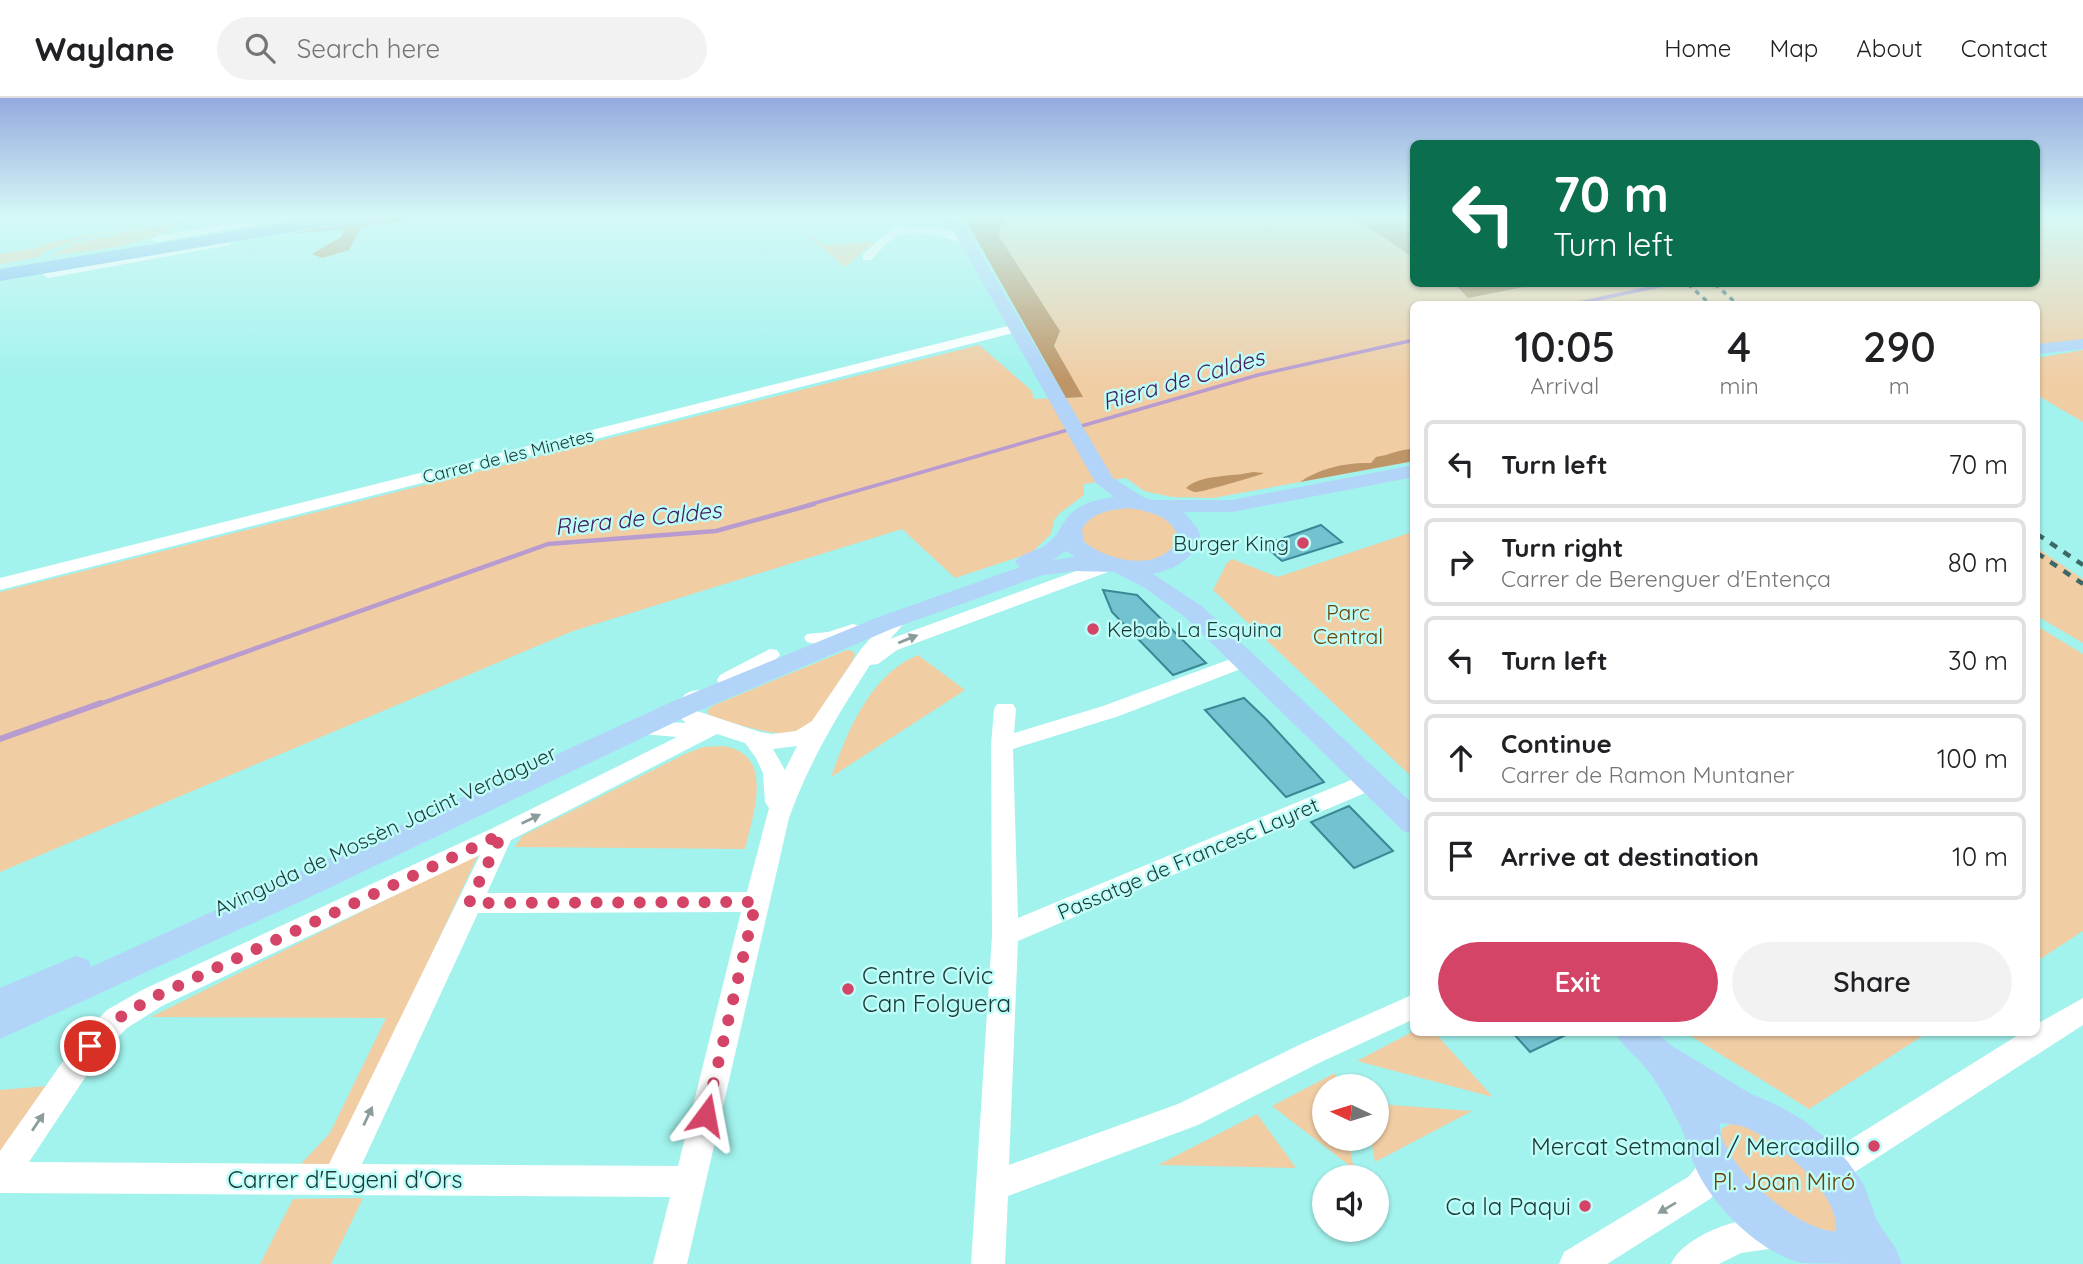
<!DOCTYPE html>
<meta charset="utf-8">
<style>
body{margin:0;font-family:Quicksand,sans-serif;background:#f2f2f2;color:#202124;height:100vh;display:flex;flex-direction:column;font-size:26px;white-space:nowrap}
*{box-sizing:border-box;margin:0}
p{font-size:23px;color:#757577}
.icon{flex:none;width:38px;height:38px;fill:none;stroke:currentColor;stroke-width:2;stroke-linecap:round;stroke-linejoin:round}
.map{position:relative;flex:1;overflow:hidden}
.sheet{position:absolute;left:1410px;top:203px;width:630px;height:735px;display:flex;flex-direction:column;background:#fff;border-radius:10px;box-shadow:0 2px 5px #0004}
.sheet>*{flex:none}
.top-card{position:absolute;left:1410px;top:42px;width:630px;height:147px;border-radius:10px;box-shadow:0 2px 5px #0004;background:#0b6e4f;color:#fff;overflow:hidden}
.needle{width:46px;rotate:274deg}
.buttons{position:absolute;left:1312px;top:976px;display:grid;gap:14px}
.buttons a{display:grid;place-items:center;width:77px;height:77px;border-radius:50%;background:#fff;box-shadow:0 2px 5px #0004;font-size:35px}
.pin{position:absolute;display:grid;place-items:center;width:60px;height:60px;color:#fff;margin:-30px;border:4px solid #fff;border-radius:50%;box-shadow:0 2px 7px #0007}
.me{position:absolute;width:77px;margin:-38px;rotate:13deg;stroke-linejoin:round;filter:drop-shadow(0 0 5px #0008)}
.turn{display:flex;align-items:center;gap:24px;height:147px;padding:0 28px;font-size:32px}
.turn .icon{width:91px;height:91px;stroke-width:2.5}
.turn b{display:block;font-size:49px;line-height:60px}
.eta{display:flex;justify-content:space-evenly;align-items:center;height:119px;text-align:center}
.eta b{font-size:42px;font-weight:600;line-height:49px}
.cta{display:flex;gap:14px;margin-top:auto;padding:14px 28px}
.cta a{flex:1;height:80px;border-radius:42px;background:#d44467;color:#fff;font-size:28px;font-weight:600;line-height:80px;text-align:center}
.cta a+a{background:#f2f2f2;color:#202124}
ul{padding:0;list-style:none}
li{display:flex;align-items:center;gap:21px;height:88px;margin:0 14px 10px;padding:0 14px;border:4px solid #e0e0e0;border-radius:10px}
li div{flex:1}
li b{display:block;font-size:26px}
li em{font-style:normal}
header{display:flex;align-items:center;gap:42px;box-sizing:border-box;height:98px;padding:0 35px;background:#fff;border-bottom:2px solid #e0e0e0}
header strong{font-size:33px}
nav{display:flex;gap:38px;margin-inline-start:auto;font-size:24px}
.search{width:490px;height:63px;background:#f2f2f2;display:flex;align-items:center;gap:18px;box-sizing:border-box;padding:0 24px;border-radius:38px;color:#757577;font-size:26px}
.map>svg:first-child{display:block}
.green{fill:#f1cda4}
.forest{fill:#be9566}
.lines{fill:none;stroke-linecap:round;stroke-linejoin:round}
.stream-far2{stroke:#b89bcf;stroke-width:3.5}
.stream-far1{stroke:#b89bcf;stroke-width:4.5}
.stream{stroke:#b89bcf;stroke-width:6}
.building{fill:#73c2d0;stroke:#398895;stroke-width:2}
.minor{fill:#fff;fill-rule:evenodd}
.major{fill:#b2d4f8;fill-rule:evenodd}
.highway{fill:#7eb8f3;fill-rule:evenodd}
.rail-far1{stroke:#3c6966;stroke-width:3.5;stroke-dasharray:5 5;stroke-linecap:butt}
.rail{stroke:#3c6966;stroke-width:4.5;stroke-dasharray:8 8;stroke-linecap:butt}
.oneway{fill:#8c9c9c}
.route{stroke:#d44467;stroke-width:12;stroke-dasharray:0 21.6}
.poi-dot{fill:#d44467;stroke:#befdf8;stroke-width:2.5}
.labels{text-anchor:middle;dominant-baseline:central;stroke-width:5;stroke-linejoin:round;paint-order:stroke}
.far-street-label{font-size:18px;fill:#193a38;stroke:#befdf8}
.poi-label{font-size:21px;fill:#193a38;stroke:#befdf8;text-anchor:end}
.park-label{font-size:21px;fill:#6b4306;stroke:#befdf8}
.street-label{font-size:21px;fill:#193a38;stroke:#befdf8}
.water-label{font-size:23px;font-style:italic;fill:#431d5b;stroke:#befdf8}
.near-poi-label{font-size:24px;fill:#193a38;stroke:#befdf8;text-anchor:end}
.near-street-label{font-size:24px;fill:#193a38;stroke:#befdf8}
.near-park-label{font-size:24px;fill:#6b4306;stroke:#befdf8}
</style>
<header>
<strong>Waylane</strong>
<div class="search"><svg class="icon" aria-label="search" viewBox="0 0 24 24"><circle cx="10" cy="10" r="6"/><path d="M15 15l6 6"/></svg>Search here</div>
<nav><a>Home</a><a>Map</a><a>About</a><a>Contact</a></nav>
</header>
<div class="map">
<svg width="2083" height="1166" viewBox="0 0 2083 1166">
<rect width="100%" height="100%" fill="#a2f2ed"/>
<path class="green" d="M786 119 823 147 875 144 845 169Z
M1003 119H1353L1414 160V186H1455L1468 200 1539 186H2037V119H2083V242L2037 247V206H1414V363L1213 400 1172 399 1144 393 1126 380 1084 386V397L1060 415 1054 422 1051 436 1031 455 955 480 902 431 573 533 0 774V494L979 247 1031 292 1034 301 1082 299 1054 248 1060 233 999 138Z
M169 121 77 142 48 152 38 159 0 166V156L37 150 48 145Z
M186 121C150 150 95 151 51 158L75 145Z
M2083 252V324L2037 297V260Z
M1118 405 1183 424 1177 459 1109 467 1071 431Z
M1414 429V681L1213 492 1227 465 1232 461 1278 479 1409 435Z
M2037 450 2083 481V545L2037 518Z
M2037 528 2083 556V833L2037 863Z
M847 552 853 553 855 557 852 564 806 634C772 640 741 627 709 617L707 613 712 608Z
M918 557 965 592 831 679C848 632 870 577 918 557Z
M722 648C776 655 753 716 745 751L515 749 522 738 685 656 703 649Z
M479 755 333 1067 298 1069 330 1035 386 920 151 919Z
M1414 933 1435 935 1493 999 1357 963Z
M1686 935H1927L1809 1011Z
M1335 975 1338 989H1325V1041H1348L1354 1071 1272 1008Z
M47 988 0 1067V992Z
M1377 1006 1472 1013 1375 1064 1371 1041H1377Z
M1257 1016 1296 1070 1158 1067Z
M1735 1024 1754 1025 1827 1086 1844 1135 1825 1139 1768 1109 1723 1047 1721 1031Z
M363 1100 331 1166H260L293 1101Z"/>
<path class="forest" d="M387 119H424L361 129 349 152 322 160 312 156 341 139 345 131 289 136Z
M970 119H1003L999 138 1060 233 1054 248 1083 299 1066 300 968 126Z
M1353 119H1414V160Z
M1455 186H1539L1468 200Z
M1414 351V363L1300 384C1319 370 1348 364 1371 365L1376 359C1390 357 1399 351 1414 351Z
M1253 374 1264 375C1261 377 1202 394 1197 394 1192 394 1190 392 1186 390 1201 376 1233 379 1253 374Z"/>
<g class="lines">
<path class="stream-far2" d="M312 130 324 131 394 119
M1631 186 1649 187
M1574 206 1669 186
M808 407 1258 277 1414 242"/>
<path class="stream-far1" d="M97 607 548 446 716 433 814 406"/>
<path class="stream" d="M0 641 101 605"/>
</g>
<path class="building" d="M1321 427 1342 444 1282 463 1264 447Z
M1103 492 1137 497 1206 565 1173 577 1112 514Z
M1244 600 1266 621 1324 684 1286 699 1205 612Z
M1349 708 1393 753 1354 770 1311 724Z
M1512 934H1572L1530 954Z"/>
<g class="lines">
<path class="minor" d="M266 119 279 121 273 124 157 144 151 141 157 138Z
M898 126 904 129 902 132C924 128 954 128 972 143L966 146C945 140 912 127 891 142 884 147 878 155 871 162H863V156Z
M226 142 230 143V147L48 180 42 176 48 172Z
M1016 226 1021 227V233L0 492V480Z
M1109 461 1118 467 1116 471 897 552 878 566 870 567C838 616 809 664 789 720L687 1166H653L670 1099 0 1095V1053L80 939 107 912 142 892 493 730 677 639 631 635 628 630 631 625 639 623 686 625 672 613C680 601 687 589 703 593L706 598 697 613 760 634 772 636 796 633 812 623 861 551 892 516H906L909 520 890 541ZM717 636 745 645 756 660 763 675 765 704 769 710 747 794 487 795 511 742ZM797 648 785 672 773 651ZM480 757 329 1066 29 1064 100 957 127 930 162 908ZM741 814 678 1068 362 1066 478 815Z
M853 526 860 528 863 532C852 546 823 549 807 544L804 540 807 536 828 534Z
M770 551 777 552 780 557C769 572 738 592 720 587L717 582 720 577Z
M1244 556 1251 557 1254 562 1251 567 1119 618 1013 651 1018 820 1363 677 1371 675 1379 677 1383 683 1379 689 1018 843 1009 1067 1178 1006 1299 947 1414 896V921L1319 965 1198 1027 1008 1098 1005 1166H971L992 837 991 647 994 611 997 606H1013L1016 611 1014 635 1103 608Z
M2083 900V927L1841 1083 1830 1087 1819 1083 1814 1072 1819 1061 2023 934H2037V926Z
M1712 1049 1723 1053C1731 1072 1723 1087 1710 1101L1607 1166H1559L1564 1154 1688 1079 1695 1071 1701 1053Z
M1776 1118 1788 1122 1792 1134 1788 1146 1776 1150 1741 1155 1719 1166H1671C1684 1136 1745 1117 1776 1118Z"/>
<path class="major" d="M940 119H955L964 127 1113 380 1145 400 1153 402H1232L1414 367V379L1232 414H1184L1198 431 1201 441C1189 463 1177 470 1153 476L1203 509 1414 707V736L1403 733 1185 519 1145 490 1114 474 1075 473 1043 477 894 530 696 614 308 800 0 941V890L76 858 88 862 91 869 676 602 876 520 1020 469 1015 464C1022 454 1035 454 1044 448 1056 440 1058 433 1065 423 1076 406 1095 402 1114 399L1095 384 953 132ZM1128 410C1150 413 1172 418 1179 441 1159 475 1111 464 1084 444L1082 431C1092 414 1110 412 1128 410ZM1066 453 1075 459 1053 462Z
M2083 241V251L2037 256V246Z
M1615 934H1657L1669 946 1751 996 1777 1007 1803 1022 1827 1041 1848 1064 1864 1087 1877 1123 1896 1151 1902 1166C1878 1166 1821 1166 1801 1165 1760 1154 1717 1112 1698 1075 1690 1059 1687 1040 1679 1025 1671 1009 1657 984 1646 970 1636 958 1623 950 1615 934ZM1720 1025C1729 1026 1738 1026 1747 1030 1778 1044 1840 1095 1836 1133 1799 1135 1716 1062 1720 1025Z"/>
<path class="highway" d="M320 119H358L350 124 0 183V171Z"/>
<path class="rail-far1" d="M1688 186 1710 206
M1715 186 1737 206"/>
<path class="rail" d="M2037 436 2083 467
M2037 455 2083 486"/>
</g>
<defs><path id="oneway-solid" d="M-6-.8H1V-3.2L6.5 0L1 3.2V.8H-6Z" transform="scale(1.75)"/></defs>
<g class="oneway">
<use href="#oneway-solid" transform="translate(908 541) rotate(-22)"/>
<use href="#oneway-solid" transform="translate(531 721) rotate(-26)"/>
<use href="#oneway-solid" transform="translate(368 1018) rotate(-65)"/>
<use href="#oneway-solid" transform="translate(38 1024) rotate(-56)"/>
<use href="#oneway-solid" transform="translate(1667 1110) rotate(149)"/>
</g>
<linearGradient id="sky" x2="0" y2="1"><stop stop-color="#95aade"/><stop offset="0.42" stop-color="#d5f9f7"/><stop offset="1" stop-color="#d5f9f7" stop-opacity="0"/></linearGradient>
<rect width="2083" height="282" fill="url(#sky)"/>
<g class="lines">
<path class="route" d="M90 948 117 921 152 900 502 736 469 805 756 804 706 1017"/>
</g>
<g class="poi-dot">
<circle cx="1303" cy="445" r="7"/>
<circle cx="1093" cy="531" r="7"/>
<circle cx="848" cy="891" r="7"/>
<circle cx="1874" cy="1048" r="7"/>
<circle cx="1585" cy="1108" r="7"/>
</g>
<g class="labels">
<g class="far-street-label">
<text transform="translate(508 358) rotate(-14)">Carrer de les Minetes</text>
</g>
<g class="poi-label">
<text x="1289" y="445">Burger King</text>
<text x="1107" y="531" text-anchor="start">Kebab La Esquina</text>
</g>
<g class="park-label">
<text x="1348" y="514">Parc<tspan x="1348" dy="24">Central</tspan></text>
</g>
<g class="street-label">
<text transform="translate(385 732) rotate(-25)">Avinguda de Mossèn Jacint Verdaguer</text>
<text transform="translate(1188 760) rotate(-23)">Passatge de Francesc Layret</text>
</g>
<g class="water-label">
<text transform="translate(1183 281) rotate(-16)">Riera de Caldes</text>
<text transform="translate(638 420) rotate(-6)">Riera de Caldes</text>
</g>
<g class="near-poi-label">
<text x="862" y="877" text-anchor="start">Centre Cívic<tspan x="862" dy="28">Can Folguera</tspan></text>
<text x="1860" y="1048">Mercat Setmanal / Mercadillo</text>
<text x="1571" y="1108">Ca la Paqui</text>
</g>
<g class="near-street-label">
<text x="345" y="1081">Carrer d'Eugeni d'Ors</text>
</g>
<g class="near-park-label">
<text x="1784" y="1083">Pl. Joan Miró</text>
</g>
</g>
</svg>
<div class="buttons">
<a><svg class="needle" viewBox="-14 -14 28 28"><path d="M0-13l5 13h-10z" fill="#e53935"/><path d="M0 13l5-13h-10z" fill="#757577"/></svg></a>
<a><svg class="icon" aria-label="sound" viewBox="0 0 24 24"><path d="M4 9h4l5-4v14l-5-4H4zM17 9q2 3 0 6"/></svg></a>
</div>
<div class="pin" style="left:90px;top:948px;background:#d93025"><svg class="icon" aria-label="arrive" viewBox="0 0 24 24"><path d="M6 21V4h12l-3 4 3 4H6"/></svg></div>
<svg class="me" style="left:706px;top:1017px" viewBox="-20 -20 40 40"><path d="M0-17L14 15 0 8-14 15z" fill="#d44467" stroke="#fff" stroke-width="4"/></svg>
<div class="top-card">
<div class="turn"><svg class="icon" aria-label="left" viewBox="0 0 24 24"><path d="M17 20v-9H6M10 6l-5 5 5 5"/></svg><div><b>70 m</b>Turn left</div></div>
</div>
<section class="sheet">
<div class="eta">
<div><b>10:05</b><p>Arrival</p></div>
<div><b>4</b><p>min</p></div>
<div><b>290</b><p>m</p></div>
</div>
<ul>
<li><svg class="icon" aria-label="left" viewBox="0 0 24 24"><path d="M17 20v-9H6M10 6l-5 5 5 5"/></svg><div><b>Turn left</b></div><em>70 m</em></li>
<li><svg class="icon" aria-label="right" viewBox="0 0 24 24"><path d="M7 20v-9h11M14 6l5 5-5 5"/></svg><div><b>Turn right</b><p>Carrer de Berenguer d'Entença</p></div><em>80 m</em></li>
<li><svg class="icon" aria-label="left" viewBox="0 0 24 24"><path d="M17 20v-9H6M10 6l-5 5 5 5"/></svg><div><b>Turn left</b></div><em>30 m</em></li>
<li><svg class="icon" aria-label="ahead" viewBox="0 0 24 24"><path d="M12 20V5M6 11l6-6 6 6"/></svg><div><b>Continue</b><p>Carrer de Ramon Muntaner</p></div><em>100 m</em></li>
<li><svg class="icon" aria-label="arrive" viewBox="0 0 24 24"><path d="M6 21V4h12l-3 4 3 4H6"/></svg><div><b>Arrive at destination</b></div><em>10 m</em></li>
</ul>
<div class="cta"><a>Exit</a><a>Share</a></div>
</section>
</div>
